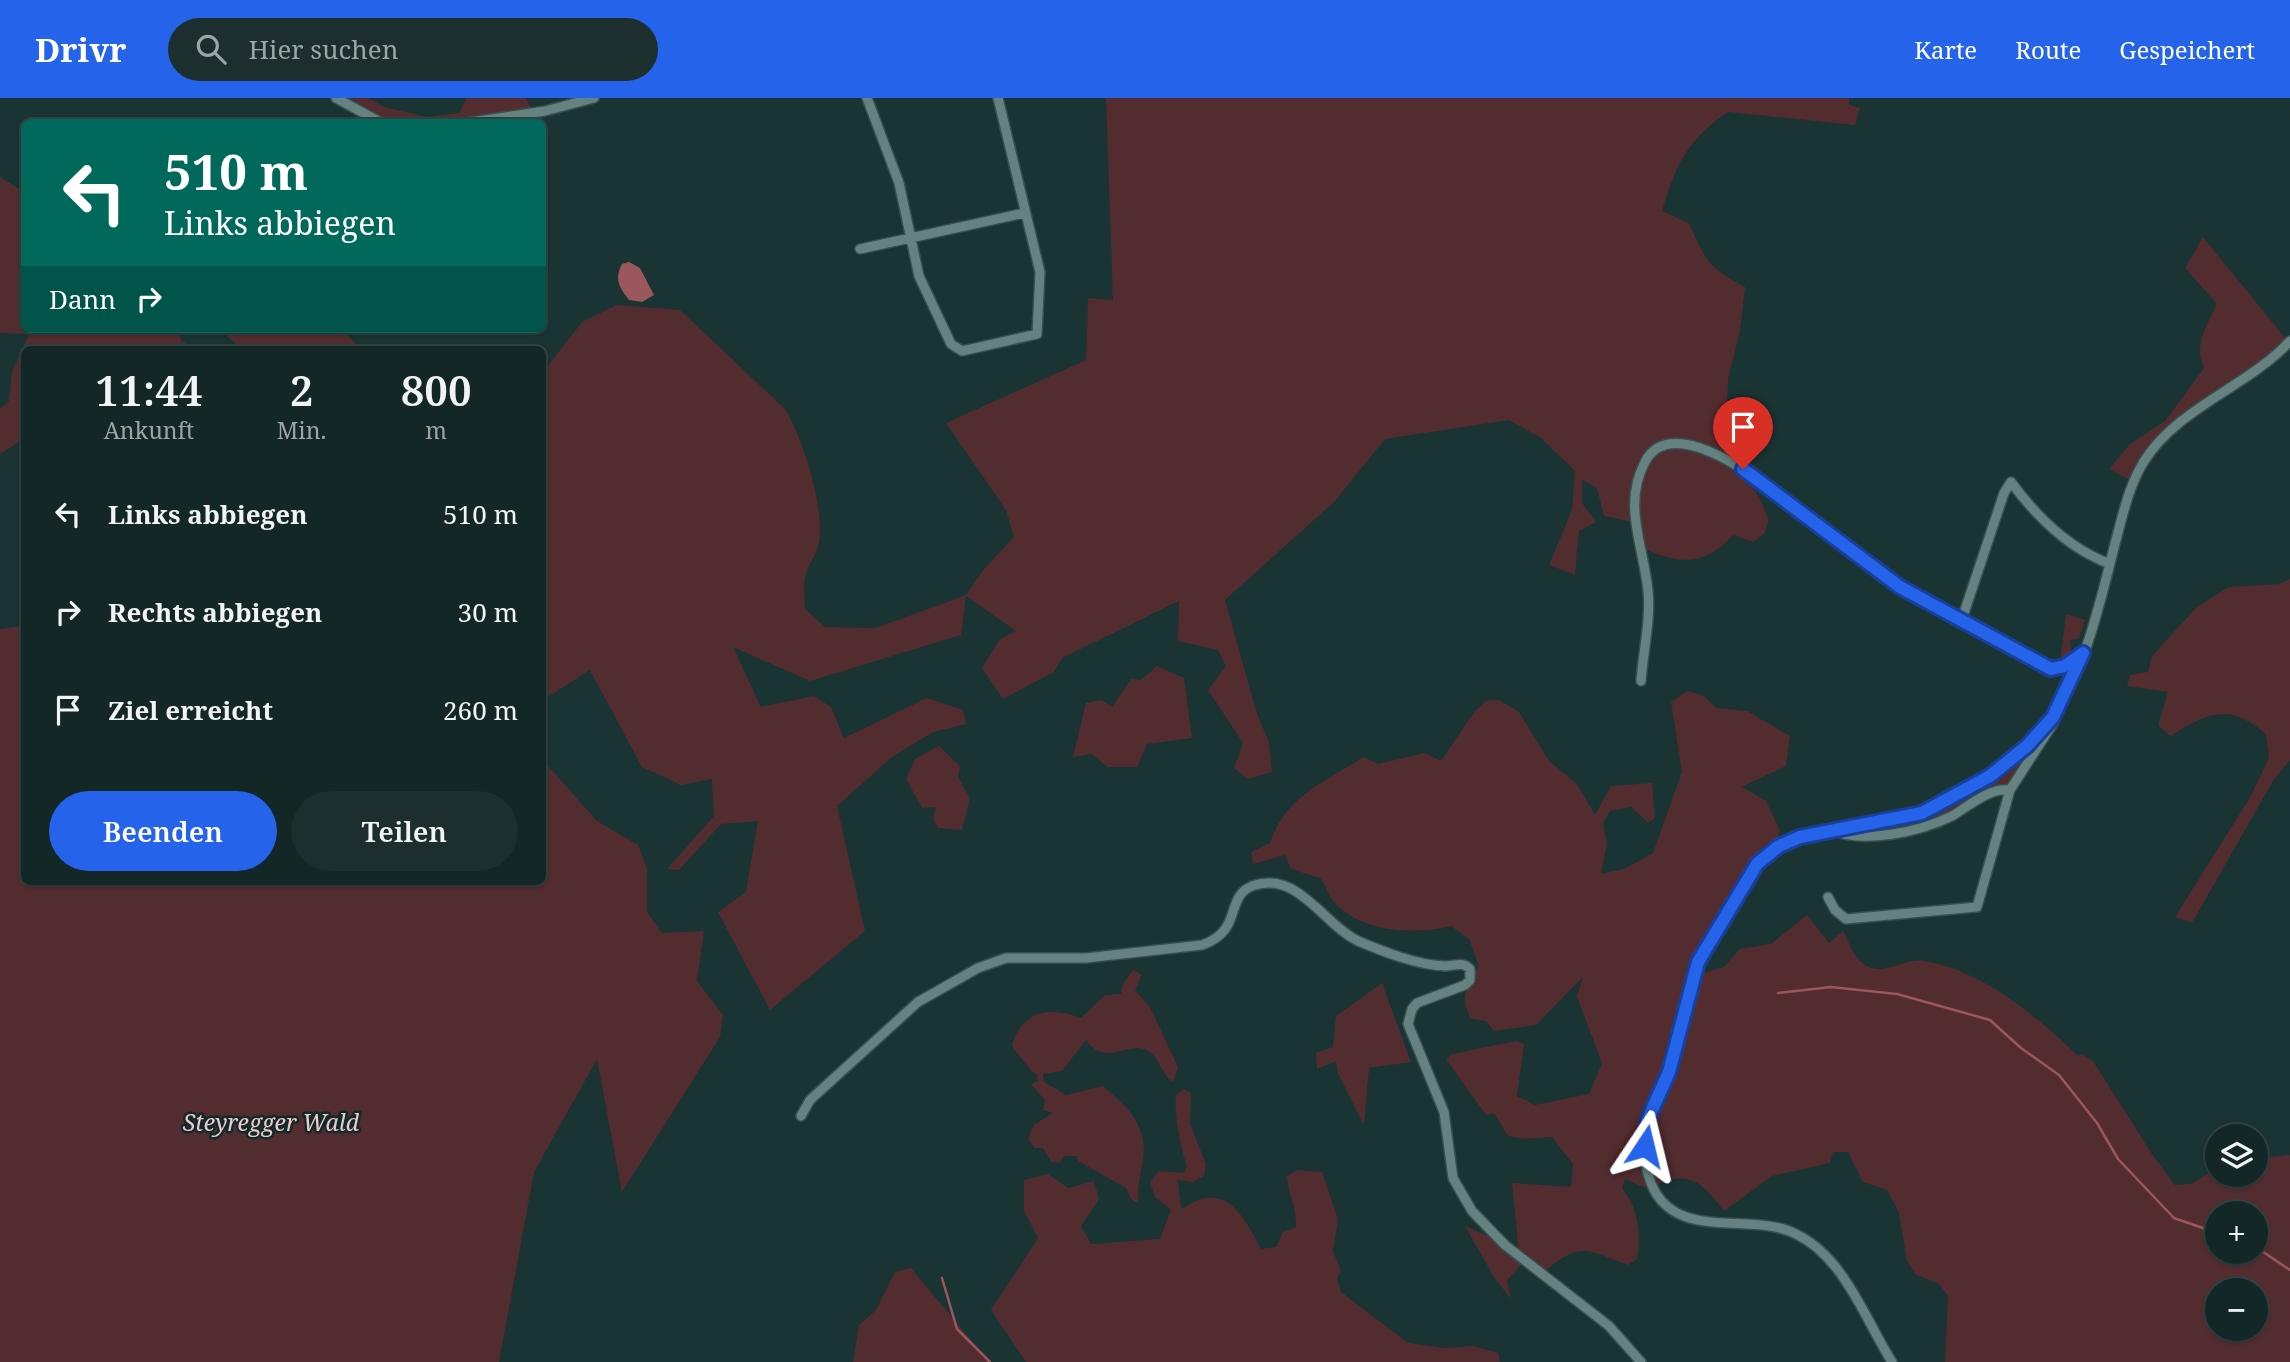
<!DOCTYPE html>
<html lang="de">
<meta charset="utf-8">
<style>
body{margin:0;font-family:"Noto Serif",serif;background:#1c2f2e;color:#f1f3f6;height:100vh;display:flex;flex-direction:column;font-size:26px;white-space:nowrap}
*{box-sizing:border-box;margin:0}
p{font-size:23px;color:#9da5a7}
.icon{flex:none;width:38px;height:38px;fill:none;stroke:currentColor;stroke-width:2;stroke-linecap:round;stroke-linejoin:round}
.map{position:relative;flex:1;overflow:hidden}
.details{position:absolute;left:21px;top:248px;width:525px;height:539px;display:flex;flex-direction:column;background:#132726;border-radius:10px;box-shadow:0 2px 5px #0004,0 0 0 2px #324443}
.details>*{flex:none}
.hud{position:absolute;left:21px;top:21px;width:525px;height:214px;border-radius:10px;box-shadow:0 2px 5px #0004,0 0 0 2px #324443;background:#00695c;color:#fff;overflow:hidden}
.controls{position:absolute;left:2205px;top:1026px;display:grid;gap:14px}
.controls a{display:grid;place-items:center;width:63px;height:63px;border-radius:50%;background:#132726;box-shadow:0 2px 5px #0004,0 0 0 2px #324443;font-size:35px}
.pin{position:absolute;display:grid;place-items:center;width:60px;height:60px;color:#fff;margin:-72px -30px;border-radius:50% 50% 50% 0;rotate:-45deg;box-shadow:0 0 7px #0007}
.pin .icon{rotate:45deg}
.me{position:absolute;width:77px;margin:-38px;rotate:10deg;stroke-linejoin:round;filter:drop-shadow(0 0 5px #0008)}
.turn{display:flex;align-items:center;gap:24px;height:147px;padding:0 28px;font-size:32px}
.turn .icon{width:91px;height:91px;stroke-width:2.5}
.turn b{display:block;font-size:49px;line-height:60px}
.then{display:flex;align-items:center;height:66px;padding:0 28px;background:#0003;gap:14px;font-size:26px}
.eta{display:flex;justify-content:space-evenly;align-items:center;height:119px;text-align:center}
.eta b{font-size:42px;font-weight:600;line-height:49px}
.action{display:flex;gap:14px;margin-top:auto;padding:14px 28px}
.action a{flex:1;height:80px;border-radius:42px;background:#2563eb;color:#fff;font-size:28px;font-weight:600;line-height:80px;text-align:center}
.action a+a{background:#1c2f2e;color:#f1f3f6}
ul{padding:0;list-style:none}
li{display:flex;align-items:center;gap:21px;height:98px;padding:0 28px}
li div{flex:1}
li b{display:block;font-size:26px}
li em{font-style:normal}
header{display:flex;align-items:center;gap:42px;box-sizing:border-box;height:98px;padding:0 35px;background:#2563eb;color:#fff}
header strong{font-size:33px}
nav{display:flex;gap:38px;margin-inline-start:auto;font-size:24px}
.search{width:490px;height:63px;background:#1c2f2e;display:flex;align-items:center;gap:18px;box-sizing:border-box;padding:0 24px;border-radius:38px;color:#9da5a7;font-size:26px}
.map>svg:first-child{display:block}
.green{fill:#532c30;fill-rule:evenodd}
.water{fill:#9c565d}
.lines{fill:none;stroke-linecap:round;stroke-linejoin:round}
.stream{stroke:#9c565d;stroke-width:2.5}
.street-casing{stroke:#374f4e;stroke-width:12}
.street{stroke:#658280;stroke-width:9}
.route-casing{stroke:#184099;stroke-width:18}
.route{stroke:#2563eb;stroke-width:12}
.labels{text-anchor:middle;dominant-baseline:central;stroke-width:5;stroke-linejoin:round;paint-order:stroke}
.park-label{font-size:23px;font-style:italic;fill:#f2c7ca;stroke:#0e2a29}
</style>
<header>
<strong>Drivr</strong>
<div class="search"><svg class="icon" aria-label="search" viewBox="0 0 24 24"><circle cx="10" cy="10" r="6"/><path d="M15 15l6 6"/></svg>Hier suchen</div>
<nav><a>Karte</a><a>Route</a><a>Gespeichert</a></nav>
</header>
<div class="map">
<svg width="2290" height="1264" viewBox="0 0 2290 1264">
<rect width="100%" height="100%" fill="#193433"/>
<path class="green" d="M343 0H368L384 9 427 19 459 15 467 0H526L531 10 448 24H390Z
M1106 0H1849V7L1860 10 1855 27 1728 14C1686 43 1677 65 1662 113L1689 125C1705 162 1708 169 1745 189L1740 233 1728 281 1727 306 1737 339 1743 377 1759 399 1769 422 1764 436 1753 444 1733 437C1706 467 1682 467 1647 452L1643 453 1638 425 1604 418 1597 390 1582 382V405L1596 424 1579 433 1575 477 1549 467 1572 412 1575 373 1541 340 1509 322 1385 341 1334 404 1225 502 1257 616 1269 644 1272 674 1248 681 1234 670 1243 645 1208 592 1226 568 1218 552 1178 543 1179 503 1062 560 1054 574 1003 601 982 570 1000 541 1016 533 966 498 961 537 810 583 733 549 761 609 814 598 831 609 844 640 927 600 963 612 966 626 933 634 892 659 837 708 865 833 770 912 718 814 746 794 758 723 721 726 679 772 667 771 714 718 712 681 681 687 642 669 590 572 543 602V274L582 224 617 207 680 212 784 310C803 338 827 416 818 449 815 459 807 468 805 479 803 489 805 501 805 511L825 529 876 530 966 497 984 471 1014 439 1006 412 946 325 1086 262 1088 200 1113 202Z
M0 79 24 94V231H180L181 243 199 252H24V341L0 356V311L9 303 12 273 29 236 0 235Z
M2203 139 2286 241 2261 264 2157 341 2141 359 2131 382 2109 371 2129 347 2165 323 2204 270C2193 247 2207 228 2217 206L2185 170Z
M212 231H340L363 252H244L222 234Z
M2290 481V662L2274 681 2192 825 2175 819 2249 701 2269 660 2266 636C2228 604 2209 615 2170 638L2158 627 2168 594 2127 588 2130 577 2148 574 2152 558 2197 509 2229 489 2280 486Z
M2066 516 2085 522 2079 540 2070 542 2071 553 2077 555 2060 565Z
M24 528V784H542L543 662 597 723 638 747 647 771V814L662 835 704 833 697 883 723 917 720 939 622 1094 597 961 534 1074 499 1264H0V531Z
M1157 568 1184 580 1192 640 1147 646 1137 669H1108L1091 656 1073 659 1086 605 1101 602 1112 609 1131 581 1141 582Z
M1688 593 1704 598 1716 610 1747 613 1790 638 1786 668 1742 689 1766 703 1780 733C1774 749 1758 755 1748 769 1725 802 1703 842 1689 879L1724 869 1740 851 1771 846 1807 817 1829 845 1843 833C1848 842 1854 859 1862 865 1882 881 1904 859 1925 863 1983 873 2037 918 2078 958L2082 956 2093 963 2152 1056 2175 1087 2191 1086 2217 1070V1076H2256V1060L2290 1057V1264H1945L1948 1198 1939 1186 1915 1176 1907 1163 1899 1115 1887 1092 1863 1084 1848 1054H1833L1830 1065 1772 1078 1724 1113C1700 1081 1686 1070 1648 1091L1625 1081 1622 1090C1639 1111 1641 1136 1637 1161L1628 1167C1586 1152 1582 1143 1545 1173L1533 1166 1527 1157 1519 1158 1521 1167 1507 1182 1511 1201 1494 1179 1465 1128 1490 1139 1517 1159 1519 1156 1512 1085 1571 1089 1573 1066 1552 1039 1524 1041 1508 1038 1494 1015 1486 1017 1446 961 1452 956 1516 943 1524 946 1517 998 1535 1007 1589 996 1602 965 1577 899 1583 879 1536 927 1494 933 1486 923 1471 921C1459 897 1467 890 1479 868L1469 841 1451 828C1414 837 1361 835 1333 803 1328 797 1326 787 1320 780L1291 771 1285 757 1253 766 1251 754 1270 745C1286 697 1325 684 1364 659L1378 666 1425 655 1441 663 1474 614 1486 603 1499 602 1519 614 1549 663 1577 686 1595 717 1611 688 1652 685 1655 720 1648 725 1631 709 1610 713 1603 725 1607 745 1601 776 1624 771 1653 755 1682 674 1671 604ZM2217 1115H2256V1153H2217ZM2217 1192H2256V1230H2217Z
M2049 631 2014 682 1947 719 1923 727 1871 735 1837 733C1864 730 1891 729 1917 721 1968 705 2008 664 2049 631Z
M939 648 960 668 958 679 970 700 962 732 938 730 933 720 936 709 922 710 906 681 915 661Z
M1133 872 1142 877 1135 892 1150 909 1178 969 1173 984C1160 975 1159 956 1144 951 1124 945 1105 969 1086 942L1062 973 1043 976 1044 984 1066 997 1103 988C1127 1009 1148 1026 1143 1061 1141 1076 1137 1089 1138 1105L1131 1101 1126 1090 1078 1063 1077 1058H1064L1060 1065 1051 1064 1043 1050H1034L1028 1040 1034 1027 1053 1015 1043 1012 1045 1002 1031 986 1038 983 1037 976 1032 974 1012 948C1021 912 1051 908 1081 920L1105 897 1121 896 1123 886Z
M1382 885 1411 964 1369 970 1364 1027 1338 975 1336 963 1317 971 1316 955 1333 949 1336 918Z
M1184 991 1191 995 1190 1026 1206 1066 1204 1078 1193 1084 1178 1082 1181 1111C1187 1109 1194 1103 1201 1101 1233 1092 1249 1129 1261 1151L1276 1149 1283 1134 1296 1129C1297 1110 1288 1096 1287 1078L1298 1072 1322 1074 1338 1121 1333 1153 1341 1173 1337 1180 1341 1194 1408 1245 1445 1250 1473 1248 1498 1255 1500 1264H1026L991 1212 1038 1140 1024 1113V1082L1048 1076 1068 1090 1094 1083 1099 1101 1081 1128 1091 1146 1160 1141 1171 1112 1155 1099 1150 1084 1159 1073 1184 1075 1187 1068C1180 1048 1174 1017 1176 997Z
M911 1170 989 1264H853L859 1227 876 1212 895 1174Z"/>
<path class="water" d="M629 164 640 170 654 197 642 204 629 202C619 189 614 181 622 166Z"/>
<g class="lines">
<path class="stream" d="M1778 895 1831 889 1897 896 1990 922 2021 950 2059 977 2097 1025 2118 1061 2174 1120 2217 1135
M2256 1149 2290 1172
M942 1180 957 1231 990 1264"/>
<defs>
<path id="street" d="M336 0 380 24
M867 0 899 85 919 178 951 246 962 253 1037 236 1040 174 998 0
M471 24 545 13 594 0
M860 151 1024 115
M1961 524 2004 395 2011 384C2036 418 2070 451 2110 466
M1641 583C1643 554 1651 521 1648 493 1644 449 1622 407 1645 364 1678 300 1810 421 1840 446 1859 461 1880 476 1900 489 1945 517 1993 540 2039 566L2059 570 2082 555
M1830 732C1865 746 1919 734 1952 718 1969 708 1990 689 2010 692
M1828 799 1835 812 1846 821 1977 809 2010 692 2054 624
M801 1018 810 1002 918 904 978 870 1006 860H1086L1202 847C1245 832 1223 797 1255 787 1299 774 1323 826 1358 843 1384 854 1417 867 1445 868 1455 868 1463 863 1470 871V882L1465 887 1417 905 1412 911 1408 926 1444 1014 1453 1080 1472 1113 1505 1147 1609 1228 1641 1264
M1892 1264C1865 1221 1844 1159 1796 1136 1751 1113 1674 1145 1651 1085 1632 1035 1661 1002 1673 957 1682 927 1686 894 1697 864 1706 844 1719 825 1730 806 1742 787 1753 768 1771 754 1807 727 1856 729 1898 721 1951 711 2006 673 2041 633 2084 585 2100 503 2116 442 2123 416 2129 388 2143 365 2176 310 2248 289 2290 243"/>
</defs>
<use href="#street" class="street-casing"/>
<use href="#street" class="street"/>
</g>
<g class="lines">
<defs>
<path id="route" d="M1645 1048 1648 1021 1669 974 1698 864 1757 766 1779 748 1800 739 1922 715 1990 678 2027 648 2053 619 2083 555 2065 568 2051 571 1900 489 1743 371"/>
</defs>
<use href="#route" class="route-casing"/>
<use href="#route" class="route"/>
</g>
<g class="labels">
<g class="park-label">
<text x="271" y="1024">Steyregger Wald</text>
</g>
</g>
</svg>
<div class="controls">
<a><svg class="icon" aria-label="layers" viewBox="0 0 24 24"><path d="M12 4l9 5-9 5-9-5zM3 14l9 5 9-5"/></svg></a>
<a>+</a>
<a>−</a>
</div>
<div class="pin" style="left:1743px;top:371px;background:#d93025"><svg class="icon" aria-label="arrive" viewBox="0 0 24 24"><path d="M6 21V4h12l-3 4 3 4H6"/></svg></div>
<svg class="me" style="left:1645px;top:1048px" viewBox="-20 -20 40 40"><path d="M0-17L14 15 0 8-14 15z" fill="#2563eb" stroke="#fff" stroke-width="4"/></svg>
<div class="hud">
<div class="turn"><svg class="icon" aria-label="left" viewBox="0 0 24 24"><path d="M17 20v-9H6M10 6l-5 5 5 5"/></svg><div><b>510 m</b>Links abbiegen</div></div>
<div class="then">Dann<svg class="icon" aria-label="right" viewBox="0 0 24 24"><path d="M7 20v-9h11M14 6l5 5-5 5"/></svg></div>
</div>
<section class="details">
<div class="eta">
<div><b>11:44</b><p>Ankunft</p></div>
<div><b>2</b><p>Min.</p></div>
<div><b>800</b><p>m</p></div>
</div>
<ul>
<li><svg class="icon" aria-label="left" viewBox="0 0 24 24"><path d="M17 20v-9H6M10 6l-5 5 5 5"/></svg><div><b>Links abbiegen</b></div><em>510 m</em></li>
<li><svg class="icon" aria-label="right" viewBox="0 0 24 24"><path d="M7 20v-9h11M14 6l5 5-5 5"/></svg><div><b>Rechts abbiegen</b></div><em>30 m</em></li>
<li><svg class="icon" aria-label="arrive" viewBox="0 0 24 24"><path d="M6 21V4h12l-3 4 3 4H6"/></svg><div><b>Ziel erreicht</b></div><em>260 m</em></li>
</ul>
<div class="action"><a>Beenden</a><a>Teilen</a></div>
</section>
</div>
